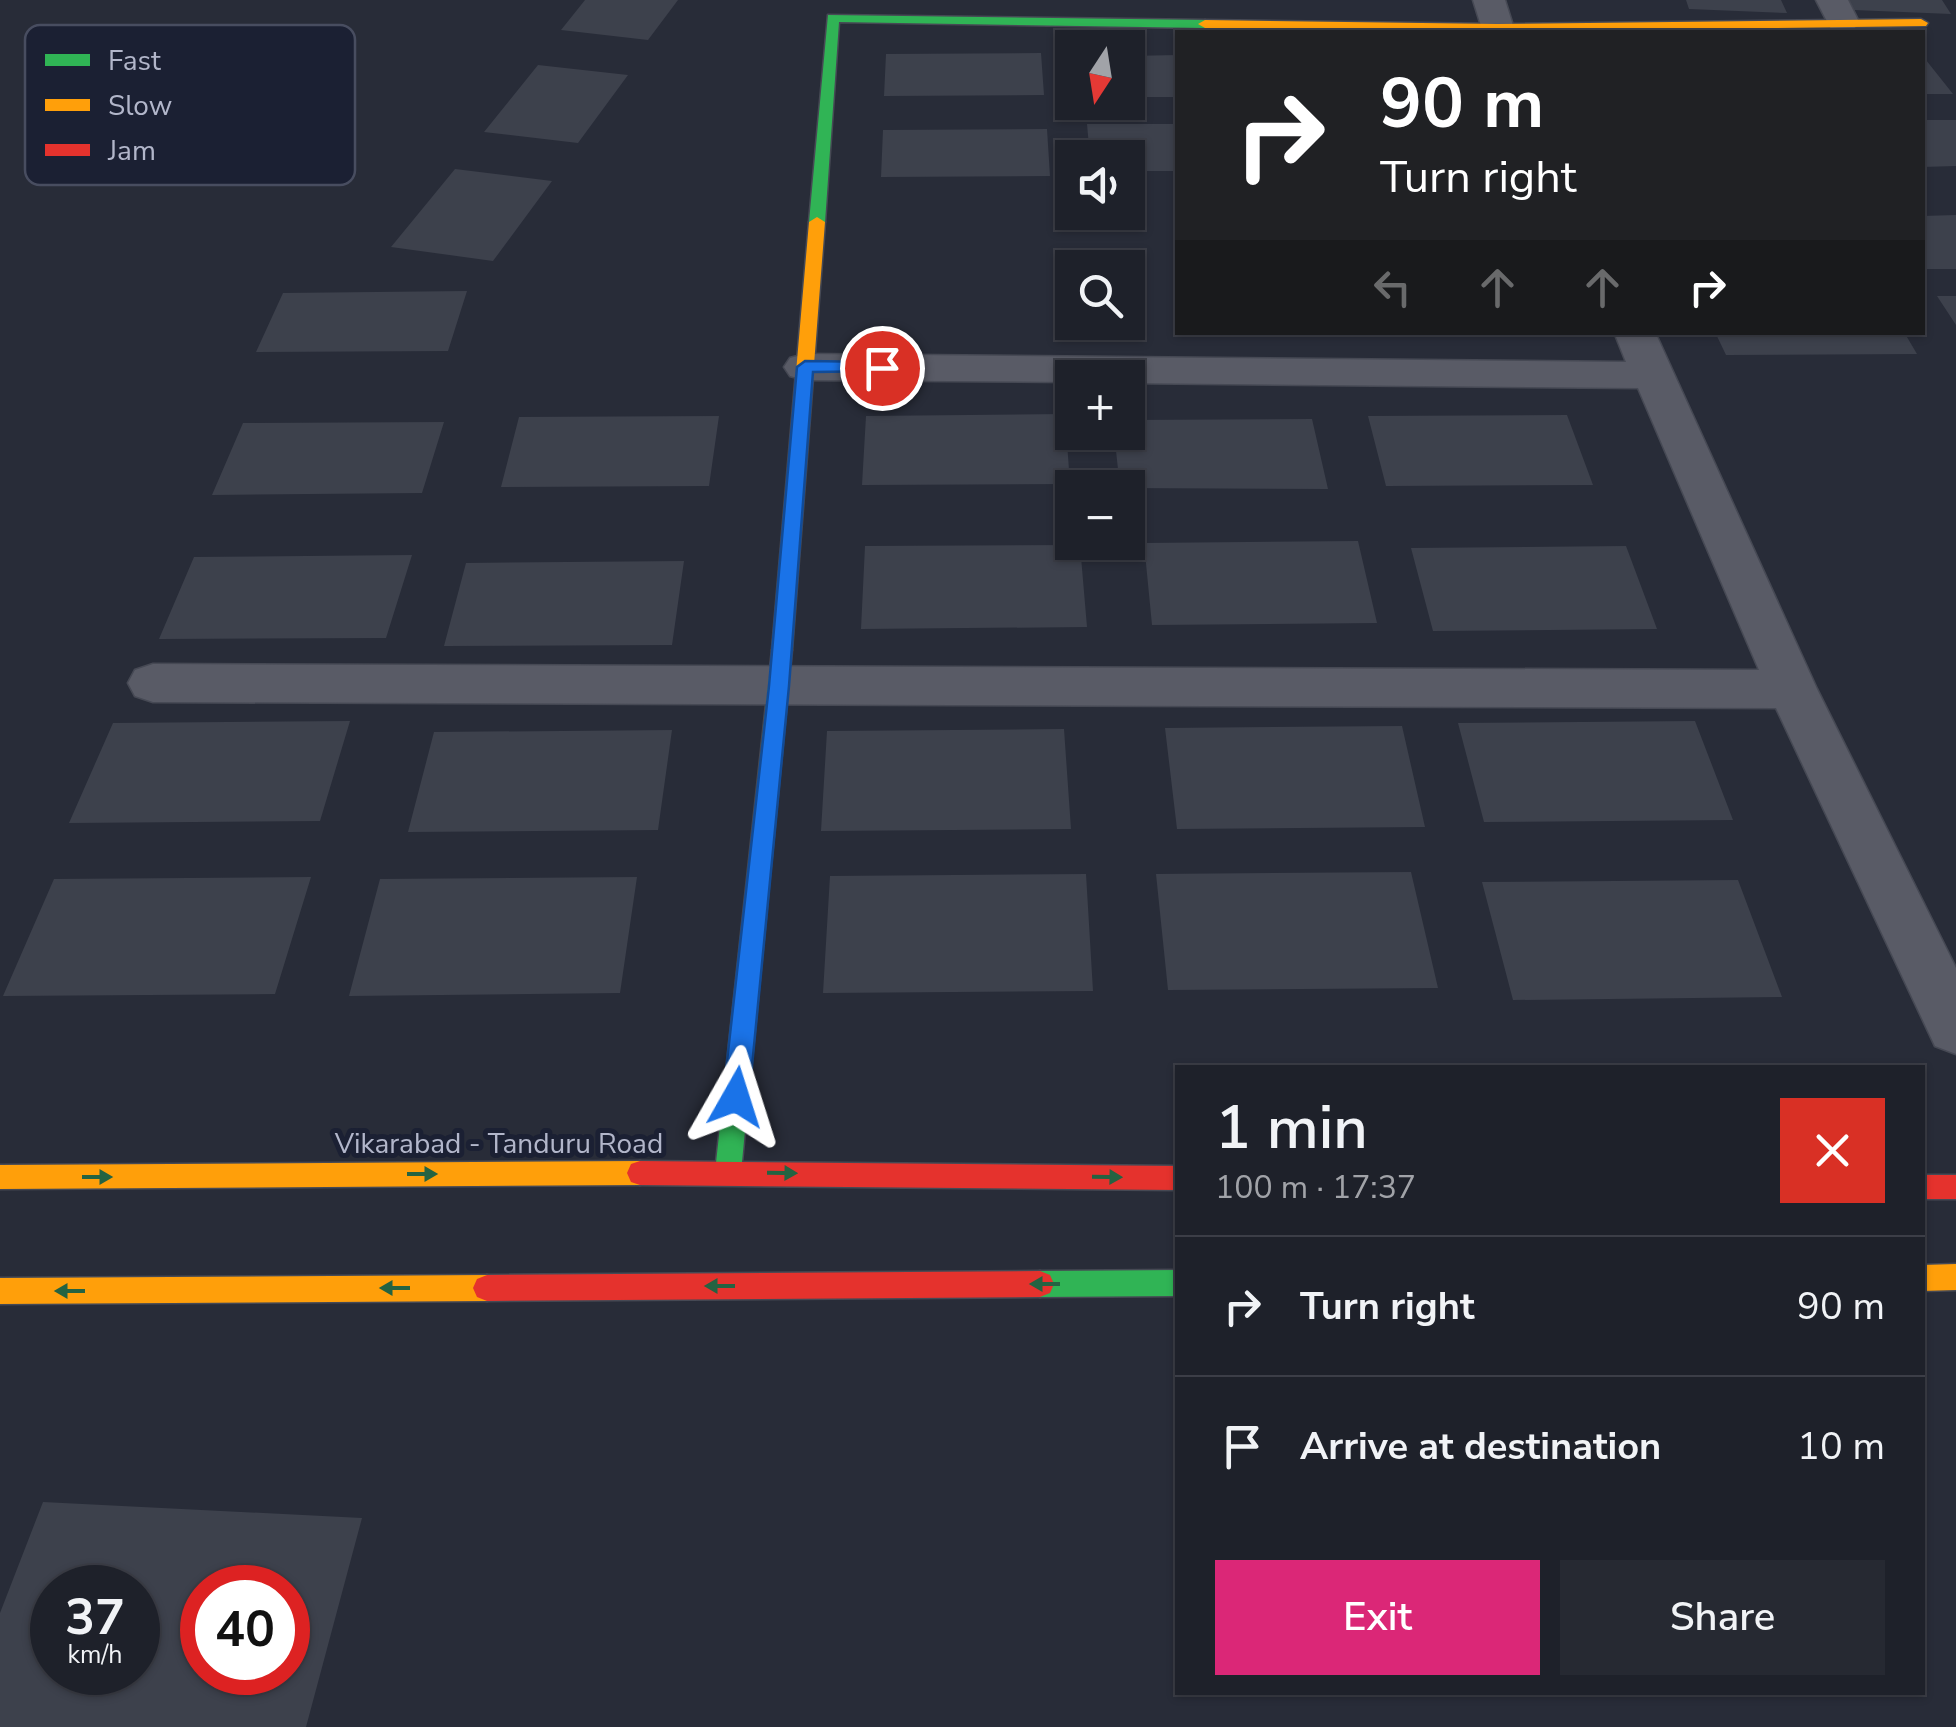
<!DOCTYPE html>
<meta charset="utf-8">
<style>
body{margin:0;font-family:"Nunito Sans",sans-serif;background:#262932;color:#f1f3f6;height:100vh;display:flex;flex-direction:column;font-size:38px;white-space:nowrap}
*{box-sizing:border-box;margin:0}
p{font-size:32px;color:#a1a3a8}
.icon{flex:none;width:55px;height:55px;fill:none;stroke:currentColor;stroke-width:2;stroke-linecap:round;stroke-linejoin:round}
.map{position:relative;flex:1;overflow:hidden}
.side{position:absolute;left:1175px;top:1065px;width:750px;height:630px;display:flex;flex-direction:column;background:#1e212a;border-radius:0px;box-shadow:0 2px 8px #0004,0 0 0 2px #3c3e47}
.side>*{flex:none}
.hud{position:absolute;left:1175px;top:30px;width:750px;height:305px;border-radius:0px;box-shadow:0 2px 8px #0004,0 0 0 2px #3c3e47;background:#202124;color:#fff;overflow:hidden}
.needle{width:65px;rotate:192deg}
.tools{position:absolute;left:1055px;top:30px;display:grid;gap:20px}
.tools a{display:grid;place-items:center;width:90px;height:90px;border-radius:0px;background:#1e212a;box-shadow:0 2px 8px #0004,0 0 0 2px #3c3e47;font-size:50px}
.speed{position:absolute;left:30px;top:1565px;display:flex;gap:20px;font-size:50px;font-weight:700;text-align:center}
.speed>*{display:grid;place-content:center;width:130px;height:130px;border-radius:50%;background:#1e212a;box-shadow:0 2px 8px #0004,0 0 0 2px #3c3e47;line-height:1}
.speed small{font-size:25px;font-weight:400}
.speed .limit{border:15px solid #d22;background:#fff;color:#111}
.pin{position:absolute;display:grid;place-items:center;width:85px;height:85px;color:#fff;margin:-42px;border:5px solid #fff;border-radius:50%;box-shadow:0 2px 10px #0007}
.me{position:absolute;width:110px;margin:-55px;rotate:6deg;stroke-linejoin:round;filter:drop-shadow(0 0 8px #0008)}
.turn{display:flex;align-items:center;gap:35px;height:210px;padding:0 40px;font-size:45px}
.turn .icon{width:130px;height:130px;stroke-width:2.5}
.turn b{display:block;font-size:70px;line-height:85px}
.lanes{display:flex;align-items:center;height:95px;padding:0 40px;background:#0003;justify-content:center;gap:50px;direction:ltr}
.lanes .off{opacity:.35}
.round{display:grid;place-items:center;flex:none;width:105px;height:105px;border-radius:0px;background:#262932}
.summary{display:flex;align-items:center;justify-content:space-between;height:170px;padding:0 40px}
h1{font-size:60px;font-weight:600;line-height:75px}
.primary-button{display:flex;gap:20px;margin-top:auto;padding:20px 40px}
.primary-button a{flex:1;height:115px;border-radius:0px;background:#db2777;color:#fff;font-size:40px;font-weight:600;line-height:115px;text-align:center}
.primary-button a+a{background:#262932;color:#f1f3f6}
ul{padding:0;list-style:none}
li{display:flex;align-items:center;gap:30px;height:140px;padding:0 40px;border-top:2px solid #3c3e47}
li div{flex:1}
li b{display:block;font-size:38px}
li em{font-style:normal}
.map>svg:first-child{display:block}
.building{fill:#3d414c;fill-rule:evenodd}
.lines{fill:none;stroke-linecap:round;stroke-linejoin:round}
.street-casing{stroke:#464954;stroke-width:3}
.fast-casing{stroke:#464954;stroke-width:3}
.slow-casing{stroke:#464954;stroke-width:3}
.jam-casing{stroke:#464954;stroke-width:3}
.street{fill:#595b66;fill-rule:evenodd}
.fast{fill:#30b455;fill-rule:evenodd}
.slow{fill:#ff9f0a;fill-rule:evenodd}
.jam{fill:#e5322d;fill-rule:evenodd}
.oneway{fill:#246342}
.route{fill:#1a73e8;stroke:#114b97;stroke-width:2.5}
.labels{text-anchor:middle;dominant-baseline:central;stroke-width:10;stroke-linejoin:round;paint-order:stroke}
.street-label{font-size:28px;fill:#b2b6ca;stroke:#1b2033}
.key{fill:#1b2033;stroke:#484d60;stroke-width:2.5}
.key-label{font-size:28px;fill:#b2b6ca}
</style>
<div class="map">
<svg width="1956" height="1727" viewBox="0 0 1956 1727">
<rect width="100%" height="100%" fill="#282c38"/>
<path class="building" d="M585 0H678L648 40 561 30Z
M1686 0H1781L1787 13 1689 9Z
M1849 0H1942L1951 14 1854 10Z
M1041 53 1044 95 884 96 886 54Z
M1178 55V97H1128V56Z
M1922 55 1953 94H1922Z
M538 65 628 75 578 143 484 132Z
M1922 120H1956V166L1922 167Z
M1087 124H1178V171H1128V158H1090Z
M1047 129 1050 176 881 177 883 130Z
M455 169 552 181 493 261 391 247Z
M1956 215V269H1922V216Z
M467 291 448 351 256 352 283 293Z
M1937 296H1956V325Z
M1715 332H1904L1917 354 1726 355Z
M1065 414 1070 484 862 485 866 416Z
M1567 415 1593 485 1386 486 1368 416Z
M719 416 709 486 501 487 519 417Z
M1312 419 1328 489 1120 488 1114 432H1128V420Z
M444 422 422 493 212 495 243 423Z
M1358 541 1377 623 1152 625 1144 543Z
M1080 545 1087 627 861 629 865 546Z
M1626 546 1657 629 1433 631 1411 548Z
M412 555 386 638 159 639 194 557Z
M684 561 672 645 444 646 466 563Z
M350 721 320 821 69 823 113 723Z
M1695 721 1733 820 1484 822 1458 723Z
M1402 726 1425 827 1177 829 1165 728Z
M1064 729 1071 829 821 831 827 731Z
M672 730 658 830 408 832 434 732Z
M1411 872 1438 988 1168 990 1156 874Z
M1086 874 1093 991 823 993 830 876Z
M311 877 275 994 3 996 54 879Z
M637 877 620 993 349 996 380 879Z
M1738 880 1782 997 1513 1000 1482 882Z
M43 1502 362 1518 306 1727H0V1613ZM52 1588H138V1672H52ZM202 1588H288V1672H202Z"/>
<g class="lines">
<defs>
<path id="street" d="M1473 0H1505L1515 32H1483Z
M1816 0H1848L1860 24 1849 32 1832 31Z
M1614 332H1655L1817 689 1956 968V1054L1935 1046 1776 708 153 702 135 696 128 683 135 670 153 664 1759 670 1638 388 1128 383V378H1072V382L805 380 790 376 784 367 790 358 805 354 1626 362Z"/>
<path id="fast" d="M828 15 1205 20 1212 24 1205 28 839 22 825 222 817 227 809 222Z
M782 643 792 650 741 1172 737 1181 728 1184 719 1181 715 1172 772 650Z
M1178 1270V1296L1040 1297 1030 1293 1026 1284 1030 1275 1040 1271Z"/>
<path id="slow" d="M1921 19 1928 23 1926 26 1497 32 1205 28 1198 24 1205 20 1497 24Z
M817 217 825 222 792 650 782 657 772 650 809 222Z
M640 1161 649 1164 653 1173 649 1182 640 1185 0 1189V1165Z
M1956 1264V1290L1922 1291V1265Z
M487 1275 497 1279 501 1288 497 1297 487 1301 0 1304V1278Z"/>
<path id="jam" d="M640 1161 1178 1166V1190L640 1185 631 1182 627 1173 631 1164Z
M1922 1175H1956V1199H1922Z
M1040 1271 1050 1275 1054 1284 1050 1293 1040 1297 487 1301 477 1297 473 1288 477 1279 487 1275Z"/>
</defs>
<use href="#street" class="street-casing"/>
<use href="#fast" class="fast-casing"/>
<use href="#slow" class="slow-casing"/>
<use href="#jam" class="jam-casing"/>
<use href="#street" class="street"/>
<use href="#fast" class="fast"/>
<use href="#slow" class="slow"/>
<use href="#jam" class="jam"/>
</g>
<defs><path id="oneway-solid" d="M-6-.8H1V-3.2L6.5 0L1 3.2V.8H-6Z" transform="scale(2.5)"/></defs>
<g class="oneway">
<use href="#oneway-solid" transform="translate(782 1173) rotate(1)"/>
<use href="#oneway-solid" transform="translate(422 1174)"/>
<use href="#oneway-solid" transform="translate(97 1177)"/>
<use href="#oneway-solid" transform="translate(1107 1177) rotate(1)"/>
<use href="#oneway-solid" transform="translate(1045 1284) rotate(180)"/>
<use href="#oneway-solid" transform="translate(720 1286) rotate(180)"/>
<use href="#oneway-solid" transform="translate(395 1288) rotate(180)"/>
<use href="#oneway-solid" transform="translate(70 1291) rotate(180)"/>
</g>
<path class="route" d="M882 362 888 364V371L813 372 789 686 749 1097 745 1105 736 1109 727 1105 723 1097 769 686 797 367 805 361Z"/>
<g class="labels">
<g class="street-label">
<text x="499" y="1144">Vikarabad - Tanduru Road</text>
</g>
</g>
<rect x="25" y="25" width="330" height="160" rx="15" class="key"/>
<rect x="45" y="54" width="45" height="12" fill="#30b455"/>
<rect x="45" y="99" width="45" height="12" fill="#ff9f0a"/>
<rect x="45" y="144" width="45" height="12" fill="#e5322d"/>
<g class="key-label">
<text x="108" y="70">Fast</text>
<text x="108" y="115">Slow</text>
<text x="108" y="160">Jam</text>
</g>
</svg>
<div class="tools">
<a><svg class="needle" viewBox="-14 -14 28 28"><path d="M0-13l5 13h-10z" fill="#e53935"/><path d="M0 13l5-13h-10z" fill="#a1a3a8"/></svg></a>
<a><svg class="icon" aria-label="sound" viewBox="0 0 24 24"><path d="M4 9h4l5-4v14l-5-4H4zM17 9q2 3 0 6"/></svg></a>
<a><svg class="icon" aria-label="search" viewBox="0 0 24 24"><circle cx="10" cy="10" r="6"/><path d="M15 15l6 6"/></svg></a>
<a>+</a>
<a>−</a>
</div>
<div class="speed"><div>37<small>km/h</small></div><div class="limit">40</div></div>
<div class="pin" style="left:882px;top:368px;background:#d93025"><svg class="icon" aria-label="arrive" viewBox="0 0 24 24"><path d="M6 21V4h12l-3 4 3 4H6"/></svg></div>
<svg class="me" style="left:736px;top:1097px" viewBox="-20 -20 40 40"><path d="M0-17L14 15 0 8-14 15z" fill="#1a73e8" stroke="#fff" stroke-width="4"/></svg>
<div class="hud">
<div class="turn"><svg class="icon" aria-label="right" viewBox="0 0 24 24"><path d="M7 20v-9h11M14 6l5 5-5 5"/></svg><div><b>90 m</b>Turn right</div></div>
<div class="lanes"><svg class="icon off" aria-label="left" viewBox="0 0 24 24"><path d="M17 20v-9H6M10 6l-5 5 5 5"/></svg><svg class="icon off" aria-label="ahead" viewBox="0 0 24 24"><path d="M12 20V5M6 11l6-6 6 6"/></svg><svg class="icon off" aria-label="ahead" viewBox="0 0 24 24"><path d="M12 20V5M6 11l6-6 6 6"/></svg><svg class="icon" aria-label="right" viewBox="0 0 24 24"><path d="M7 20v-9h11M14 6l5 5-5 5"/></svg></div>
</div>
<section class="side">
<div class="summary"><div><h1>1 min</h1><p>100 m · 17:37</p></div><a class="round" style="background:#d93025;color:#fff"><svg class="icon" aria-label="close" viewBox="0 0 24 24"><path d="M6 6l12 12M18 6L6 18"/></svg></a></div>
<ul>
<li><svg class="icon" aria-label="right" viewBox="0 0 24 24"><path d="M7 20v-9h11M14 6l5 5-5 5"/></svg><div><b>Turn right</b></div><em>90 m</em></li>
<li><svg class="icon" aria-label="arrive" viewBox="0 0 24 24"><path d="M6 21V4h12l-3 4 3 4H6"/></svg><div><b>Arrive at destination</b></div><em>10 m</em></li>
</ul>
<div class="primary-button"><a>Exit</a><a>Share</a></div>
</section>
</div>
